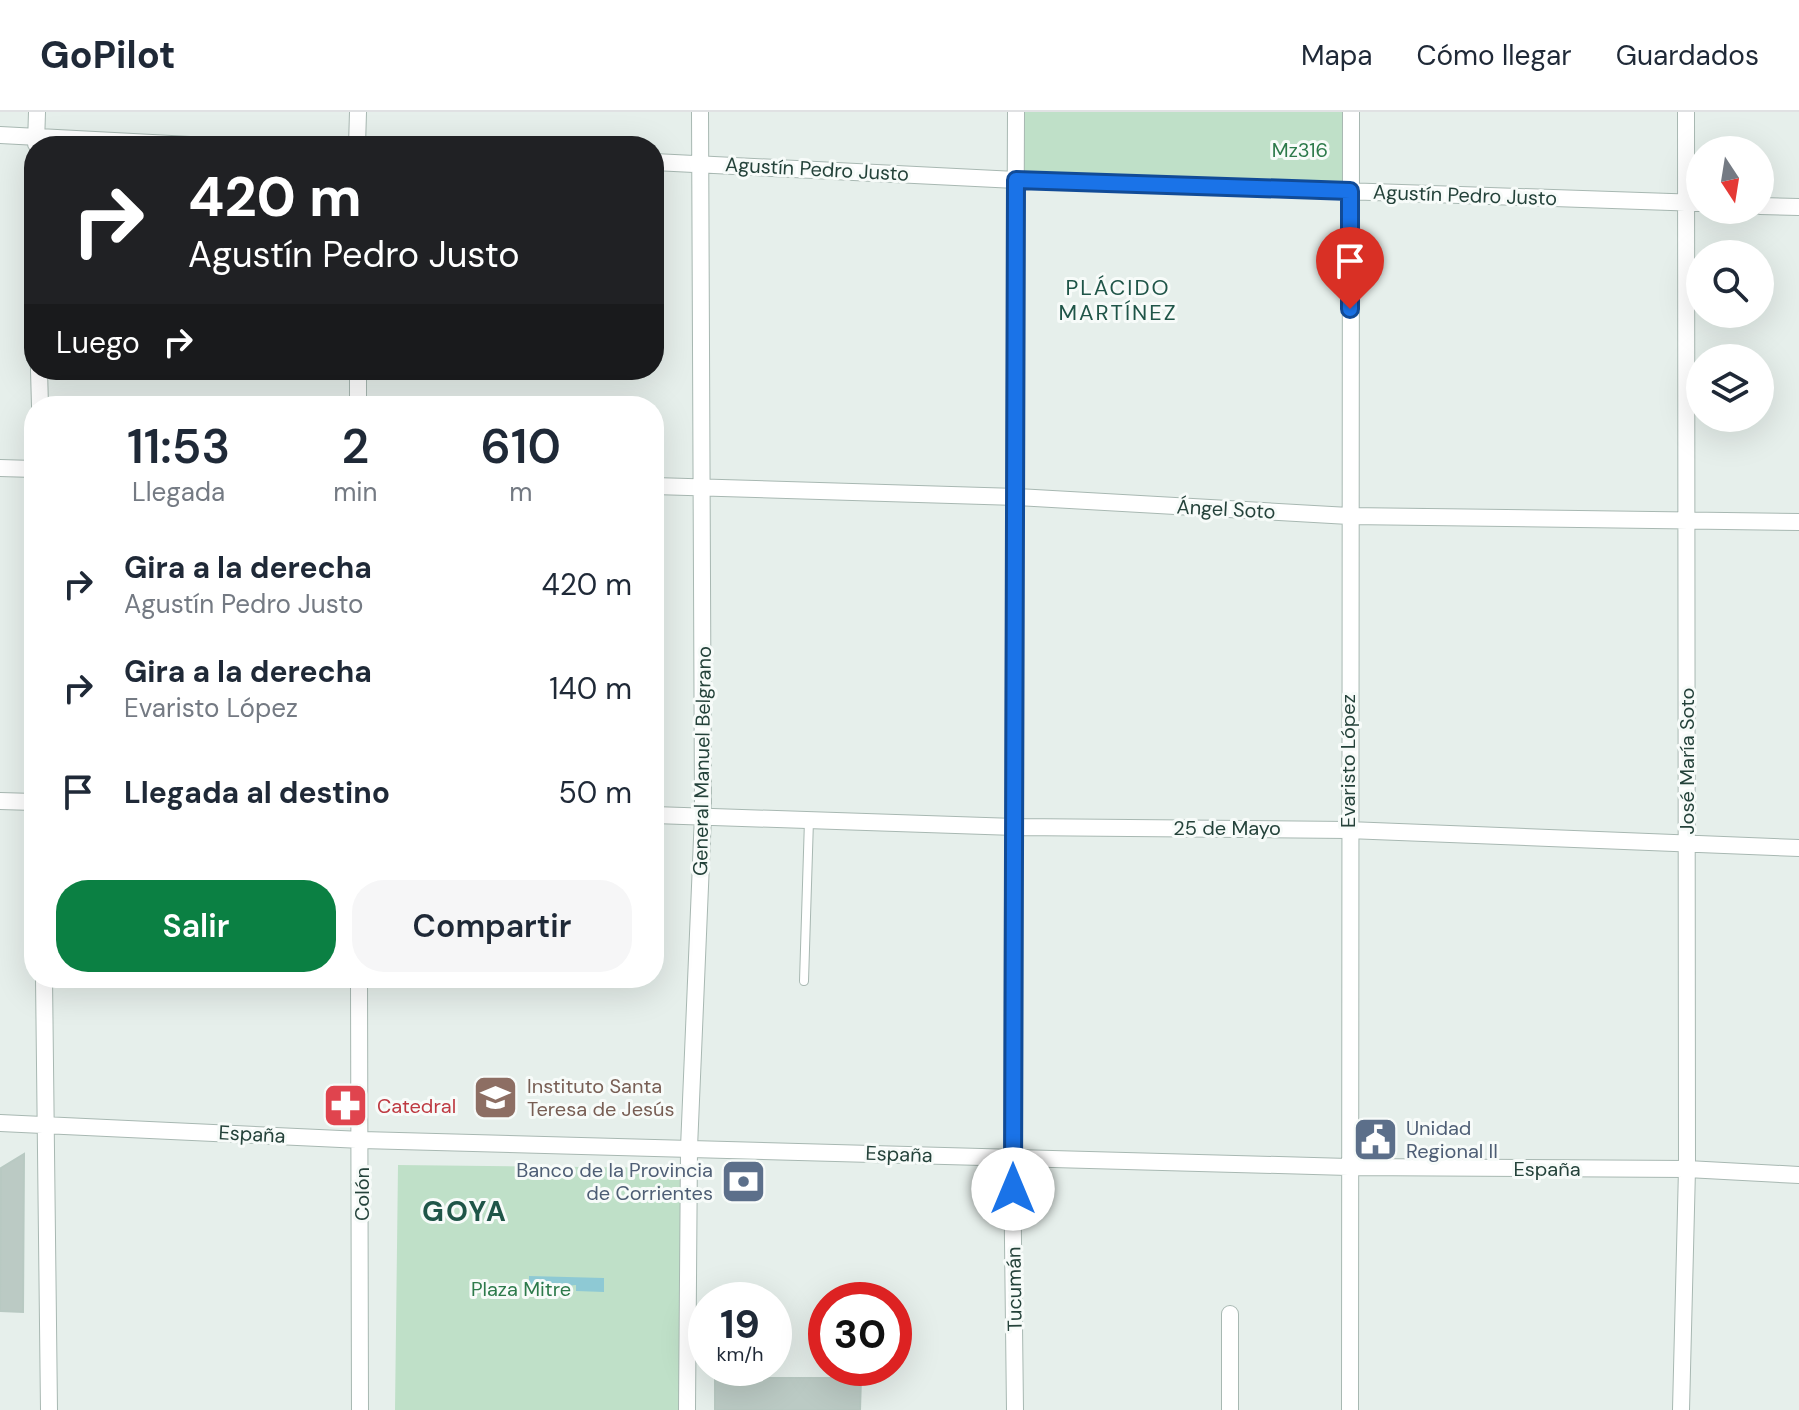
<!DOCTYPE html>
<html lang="es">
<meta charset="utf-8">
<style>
body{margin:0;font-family:"DM Sans",sans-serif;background:#f6f6f7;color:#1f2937;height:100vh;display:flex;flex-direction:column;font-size:30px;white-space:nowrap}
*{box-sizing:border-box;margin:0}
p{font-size:26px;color:#747a83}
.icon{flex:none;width:44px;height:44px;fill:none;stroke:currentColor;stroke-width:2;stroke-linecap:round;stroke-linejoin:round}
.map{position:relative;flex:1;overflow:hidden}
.drawer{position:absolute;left:24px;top:284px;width:640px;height:592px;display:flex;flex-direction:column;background:#fff;border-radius:32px;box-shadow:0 8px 32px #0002}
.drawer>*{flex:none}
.guide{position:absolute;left:24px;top:24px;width:640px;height:244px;border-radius:32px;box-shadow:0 8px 32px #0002;background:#202124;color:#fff;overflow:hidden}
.needle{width:52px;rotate:168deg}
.buttons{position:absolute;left:1686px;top:24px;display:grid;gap:16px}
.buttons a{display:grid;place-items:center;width:88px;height:88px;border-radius:50%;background:#fff;box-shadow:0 8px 32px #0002;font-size:40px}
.speed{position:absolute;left:688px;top:1170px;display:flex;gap:16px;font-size:40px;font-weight:700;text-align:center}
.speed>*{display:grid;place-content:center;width:104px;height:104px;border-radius:50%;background:#fff;box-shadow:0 8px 32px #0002;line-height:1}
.speed small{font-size:20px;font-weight:400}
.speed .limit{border:12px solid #d22;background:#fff;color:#111}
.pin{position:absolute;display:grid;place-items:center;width:68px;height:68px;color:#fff;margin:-82px -34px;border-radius:50% 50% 50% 0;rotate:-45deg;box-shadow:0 0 8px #0007}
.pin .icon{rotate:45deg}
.me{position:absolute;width:88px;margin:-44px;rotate:0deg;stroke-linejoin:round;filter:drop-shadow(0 0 6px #0008)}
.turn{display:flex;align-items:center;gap:28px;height:168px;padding:0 32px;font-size:36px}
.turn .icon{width:104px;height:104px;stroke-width:2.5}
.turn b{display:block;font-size:56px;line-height:68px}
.then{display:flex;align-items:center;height:76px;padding:0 32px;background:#0003;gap:16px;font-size:30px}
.eta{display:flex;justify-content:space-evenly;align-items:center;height:136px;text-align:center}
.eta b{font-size:48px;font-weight:600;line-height:56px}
.cta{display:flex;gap:16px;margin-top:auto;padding:16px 32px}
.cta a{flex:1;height:92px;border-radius:32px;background:#0b8043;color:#fff;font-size:32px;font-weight:600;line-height:92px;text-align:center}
.cta a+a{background:#f6f6f7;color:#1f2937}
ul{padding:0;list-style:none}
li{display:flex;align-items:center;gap:24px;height:104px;padding:0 32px}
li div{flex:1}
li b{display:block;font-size:30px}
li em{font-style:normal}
header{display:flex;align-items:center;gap:48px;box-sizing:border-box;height:112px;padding:0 40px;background:#fff;border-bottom:2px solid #e0e1e3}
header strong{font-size:38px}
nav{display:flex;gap:44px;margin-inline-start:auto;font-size:28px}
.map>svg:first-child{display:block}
.green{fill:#bfe0c8}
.water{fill:#8ec9d4}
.building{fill:#bbcac4;stroke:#b8c9c2;stroke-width:2}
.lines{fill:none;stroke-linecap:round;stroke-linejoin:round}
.service-casing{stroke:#a8b8b2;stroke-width:10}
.minor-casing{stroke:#a8b8b2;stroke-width:18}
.service{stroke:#fff;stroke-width:8}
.minor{stroke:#fff;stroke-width:16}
.route-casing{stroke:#114b97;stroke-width:20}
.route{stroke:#1a73e8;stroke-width:14}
.labels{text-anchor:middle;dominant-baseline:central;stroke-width:6;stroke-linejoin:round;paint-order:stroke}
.park-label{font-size:20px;fill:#2d7a4b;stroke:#f7fbf9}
.street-label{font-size:20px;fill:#24423a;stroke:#f7fbf9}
.education-label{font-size:20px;fill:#785e54;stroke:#f7fbf9;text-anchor:start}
.health-label{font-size:20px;fill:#be3a42;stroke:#f7fbf9;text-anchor:start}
.service-label{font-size:20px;fill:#4e5e75;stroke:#f7fbf9;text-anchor:start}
.neighbourhood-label{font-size:22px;letter-spacing:2px;fill:#1f5548;stroke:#f7fbf9}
.district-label{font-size:28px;font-weight:bold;letter-spacing:2px;fill:#1f5548;stroke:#f7fbf9}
</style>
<header>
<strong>GoPilot</strong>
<nav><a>Mapa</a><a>Cómo llegar</a><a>Guardados</a></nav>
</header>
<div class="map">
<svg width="1799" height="1298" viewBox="0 0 1799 1298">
<rect width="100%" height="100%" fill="#e6efeb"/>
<path class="green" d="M1016 0H1351L1350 79 1016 68Z
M398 1053 690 1056 688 1298H395Z"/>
<path class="water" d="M529 1164 604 1166V1180L576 1179V1173L529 1177Z"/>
<path class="building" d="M24 1042 23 1200 0 1199 1 1056Z
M715 1266H861L860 1298H715Z"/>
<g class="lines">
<defs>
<path id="service" d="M804 869 809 708"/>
<path id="minor" d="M0 23 209 34
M36 32 37 0
M357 34 358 0
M654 50 1016 68 1700 91
M1760 94 1799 95
M39 258 40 294
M358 258V294
M0 356 34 357
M654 374 1017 385 1349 404 1799 410
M0 689 34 690
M654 703 1015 715 1348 718 1799 736
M44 866 49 1298
M359 866 360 1298
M0 1011 362 1028 1348 1055 1687 1057 1799 1063
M1230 1202V1298
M687 1298 689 1036 703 703 700 0
M1015 1298 1012 1045 1016 0
M1350 1298 1351 0
M1681 1298 1687 1057 1686 0"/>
</defs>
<use href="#service" class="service-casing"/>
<use href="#minor" class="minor-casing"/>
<use href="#service" class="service"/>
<use href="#minor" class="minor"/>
</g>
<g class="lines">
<defs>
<path id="route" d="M1013 1077 1016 68 1350 79V197"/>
</defs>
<use href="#route" class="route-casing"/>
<use href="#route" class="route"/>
</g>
<defs>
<symbol id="school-square" viewBox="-11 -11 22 22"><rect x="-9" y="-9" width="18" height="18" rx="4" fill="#8d6e63" stroke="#f7fbf9"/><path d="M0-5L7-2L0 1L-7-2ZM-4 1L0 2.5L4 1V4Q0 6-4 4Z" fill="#fff"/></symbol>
<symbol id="pharmacy-square" viewBox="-11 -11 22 22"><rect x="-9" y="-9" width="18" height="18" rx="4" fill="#e0444e" stroke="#f7fbf9"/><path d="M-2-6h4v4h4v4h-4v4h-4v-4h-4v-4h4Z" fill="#fff"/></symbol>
<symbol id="civic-square" viewBox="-11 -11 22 22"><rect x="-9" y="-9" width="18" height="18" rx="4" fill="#5c6f8a" stroke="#f7fbf9"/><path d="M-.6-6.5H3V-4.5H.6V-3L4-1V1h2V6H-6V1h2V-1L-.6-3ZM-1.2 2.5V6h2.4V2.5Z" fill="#fff"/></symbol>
<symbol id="bank-square" viewBox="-11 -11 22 22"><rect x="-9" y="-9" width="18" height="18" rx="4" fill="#5c6f8a" stroke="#f7fbf9"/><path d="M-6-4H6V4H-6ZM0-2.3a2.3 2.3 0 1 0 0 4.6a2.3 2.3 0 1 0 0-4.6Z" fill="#fff"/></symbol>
</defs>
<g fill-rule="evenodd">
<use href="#school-square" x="470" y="960" width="51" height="51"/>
<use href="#pharmacy-square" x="320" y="968" width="51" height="51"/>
<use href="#civic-square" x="1350" y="1002" width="51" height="51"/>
<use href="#bank-square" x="718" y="1044" width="51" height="51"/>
</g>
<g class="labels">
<g class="park-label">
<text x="1300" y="38">Mz316</text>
<text x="521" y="1177">Plaza Mitre</text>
</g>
<g class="street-label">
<text transform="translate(817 57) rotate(3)">Agustín Pedro Justo</text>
<text transform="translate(1465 83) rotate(2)">Agustín Pedro Justo</text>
<text transform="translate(1226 397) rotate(3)">Ángel Soto</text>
<text transform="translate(702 649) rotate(-89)">General Manuel Belgrano</text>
<text transform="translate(1348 649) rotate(-90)">Evaristo López</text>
<text transform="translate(1687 649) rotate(-90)">José María Soto</text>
<text x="1227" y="716">25 de Mayo</text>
<text transform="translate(252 1022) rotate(3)">España</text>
<text transform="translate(899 1042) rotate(2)">España</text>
<text x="1547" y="1057">España</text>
<text transform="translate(362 1082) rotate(-90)">Colón</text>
<text transform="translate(1014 1177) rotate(-91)">Tucumán</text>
</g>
<g class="education-label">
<text x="527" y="974">Instituto Santa<tspan x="527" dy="23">Teresa de Jesús</tspan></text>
</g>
<g class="health-label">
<text x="377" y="994">Catedral</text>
</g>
<g class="service-label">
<text x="1406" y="1016">Unidad<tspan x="1406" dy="23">Regional II</tspan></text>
<text x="713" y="1058" text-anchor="end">Banco de la Provincia<tspan x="713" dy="23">de Corrientes</tspan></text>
</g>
<g class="neighbourhood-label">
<text x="1118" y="175">PLÁCIDO<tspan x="1118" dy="25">MARTÍNEZ</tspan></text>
</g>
<g class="district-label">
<text x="465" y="1099">GOYA</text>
</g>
</g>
</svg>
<div class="buttons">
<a><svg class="needle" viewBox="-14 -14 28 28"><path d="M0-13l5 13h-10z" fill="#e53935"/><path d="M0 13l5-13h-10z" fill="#747a83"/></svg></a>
<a><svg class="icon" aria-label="search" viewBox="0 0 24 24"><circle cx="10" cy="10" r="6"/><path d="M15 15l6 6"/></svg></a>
<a><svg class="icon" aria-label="layers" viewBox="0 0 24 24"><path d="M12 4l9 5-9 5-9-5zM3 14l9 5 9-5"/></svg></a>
</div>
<div class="speed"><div>19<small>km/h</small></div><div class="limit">30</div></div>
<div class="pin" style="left:1350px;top:197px;background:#d93025"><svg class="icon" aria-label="arrive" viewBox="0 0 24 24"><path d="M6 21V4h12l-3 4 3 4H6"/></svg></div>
<svg class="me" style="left:1013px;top:1077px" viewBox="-20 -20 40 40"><circle r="19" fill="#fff"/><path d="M0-13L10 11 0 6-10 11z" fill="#1a73e8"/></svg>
<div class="guide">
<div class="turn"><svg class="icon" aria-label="right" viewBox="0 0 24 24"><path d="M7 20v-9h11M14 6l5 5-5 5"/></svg><div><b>420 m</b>Agustín Pedro Justo</div></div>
<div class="then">Luego<svg class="icon" aria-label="right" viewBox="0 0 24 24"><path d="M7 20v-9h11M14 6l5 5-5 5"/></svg></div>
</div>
<section class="drawer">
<div class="eta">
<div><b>11:53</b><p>Llegada</p></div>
<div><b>2</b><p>min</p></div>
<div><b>610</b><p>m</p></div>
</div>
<ul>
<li><svg class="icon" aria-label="right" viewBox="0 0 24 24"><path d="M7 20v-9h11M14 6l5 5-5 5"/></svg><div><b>Gira a la derecha</b><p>Agustín Pedro Justo</p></div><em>420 m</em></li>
<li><svg class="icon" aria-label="right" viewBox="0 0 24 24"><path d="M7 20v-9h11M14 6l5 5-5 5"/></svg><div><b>Gira a la derecha</b><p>Evaristo López</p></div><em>140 m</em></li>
<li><svg class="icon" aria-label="arrive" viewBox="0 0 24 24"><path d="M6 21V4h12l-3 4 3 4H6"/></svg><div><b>Llegada al destino</b></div><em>50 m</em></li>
</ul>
<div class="cta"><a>Salir</a><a>Compartir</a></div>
</section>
</div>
